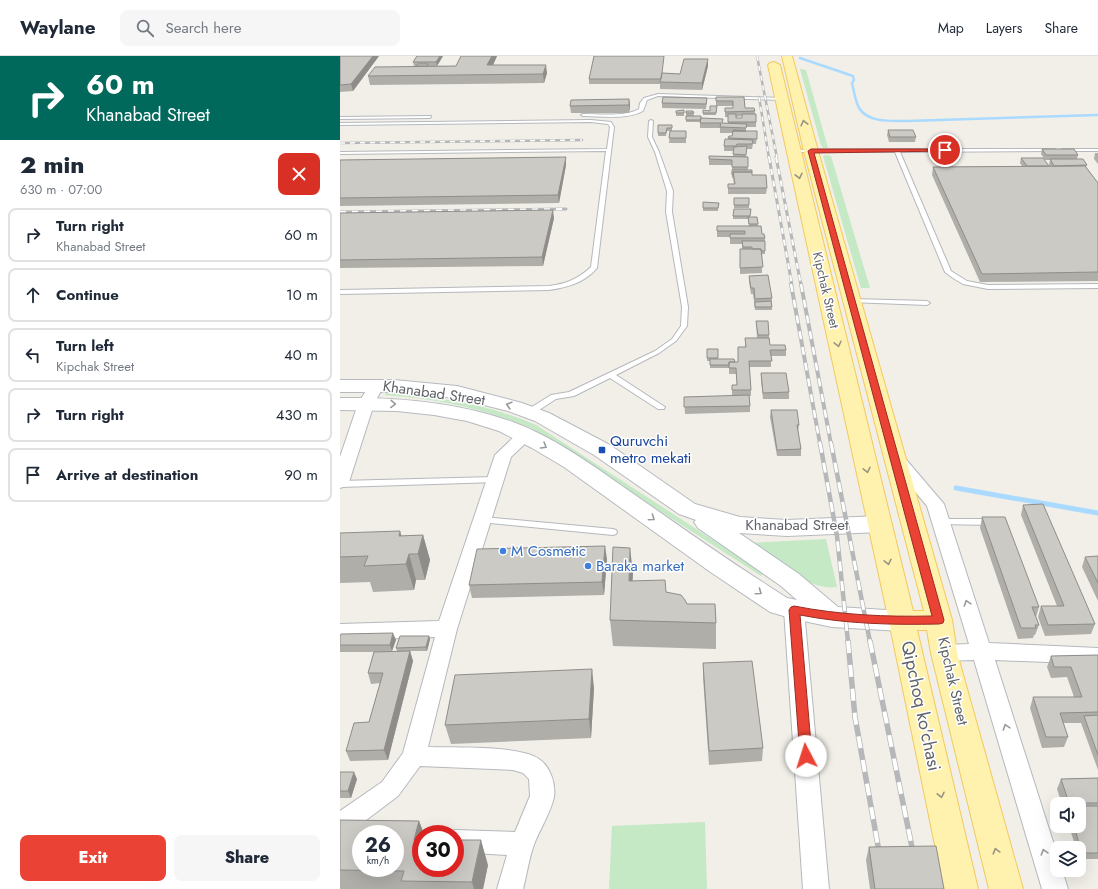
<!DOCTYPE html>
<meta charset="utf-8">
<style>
body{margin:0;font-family:Jost,sans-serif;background:#f6f6f7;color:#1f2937;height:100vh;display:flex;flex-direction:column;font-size:15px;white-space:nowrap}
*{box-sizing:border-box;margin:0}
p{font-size:13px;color:#747a83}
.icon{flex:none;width:22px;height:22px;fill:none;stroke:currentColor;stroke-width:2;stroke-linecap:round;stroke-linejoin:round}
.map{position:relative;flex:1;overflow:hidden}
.details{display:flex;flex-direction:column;background:#fff;width:340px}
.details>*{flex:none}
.banner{background:#00695c;color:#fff;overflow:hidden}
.buttons{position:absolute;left:710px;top:741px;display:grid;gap:8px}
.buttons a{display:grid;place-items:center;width:36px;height:36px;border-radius:8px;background:#fff;box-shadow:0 4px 16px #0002;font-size:20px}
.speed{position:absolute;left:12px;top:769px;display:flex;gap:8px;font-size:20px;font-weight:700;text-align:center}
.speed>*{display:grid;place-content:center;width:52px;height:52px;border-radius:50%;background:#fff;box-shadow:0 4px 16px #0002;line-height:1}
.speed small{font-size:10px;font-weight:400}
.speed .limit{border:6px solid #d22;background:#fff;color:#111}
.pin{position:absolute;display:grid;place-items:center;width:34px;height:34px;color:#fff;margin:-17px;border:2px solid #fff;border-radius:50%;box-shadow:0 1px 4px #0007}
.me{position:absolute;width:44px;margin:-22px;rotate:355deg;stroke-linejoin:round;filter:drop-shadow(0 0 3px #0008)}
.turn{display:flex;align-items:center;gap:14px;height:84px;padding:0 20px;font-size:18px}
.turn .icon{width:52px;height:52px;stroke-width:2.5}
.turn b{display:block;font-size:28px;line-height:34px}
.round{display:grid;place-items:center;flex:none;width:42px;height:42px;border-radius:8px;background:#f6f6f7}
.headline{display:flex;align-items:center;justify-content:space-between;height:68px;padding:0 20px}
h1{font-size:24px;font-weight:800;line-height:30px}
.primary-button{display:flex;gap:8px;margin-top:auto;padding:8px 20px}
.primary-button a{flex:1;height:46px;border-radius:8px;background:#ea4335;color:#fff;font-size:16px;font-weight:800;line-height:46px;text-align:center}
.primary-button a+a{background:#f6f6f7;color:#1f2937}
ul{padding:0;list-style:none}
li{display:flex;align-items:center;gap:12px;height:54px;margin:0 8px 6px;padding:0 12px;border:2px solid #e0e1e3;border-radius:8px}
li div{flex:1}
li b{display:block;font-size:15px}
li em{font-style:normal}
header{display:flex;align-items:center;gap:24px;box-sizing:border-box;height:56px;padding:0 20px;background:#fff;border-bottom:1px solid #e0e1e3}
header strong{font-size:19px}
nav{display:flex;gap:22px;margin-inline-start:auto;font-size:14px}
.search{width:280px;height:36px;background:#f6f6f7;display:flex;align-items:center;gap:10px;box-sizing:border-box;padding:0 14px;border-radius:8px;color:#747a83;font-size:15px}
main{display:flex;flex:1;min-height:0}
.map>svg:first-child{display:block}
.green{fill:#c5e8c5}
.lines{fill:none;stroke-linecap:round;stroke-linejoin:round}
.stream-far1{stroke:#aadaff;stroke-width:2.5}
.stream{stroke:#aadaff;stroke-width:5}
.lane-casing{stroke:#b5b8bc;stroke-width:2}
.street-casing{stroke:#b5b8bc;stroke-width:2}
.secondary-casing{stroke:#b6babf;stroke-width:2}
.primary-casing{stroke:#f2c960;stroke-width:2}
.lane{fill:#fff;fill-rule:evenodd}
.street{fill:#fff;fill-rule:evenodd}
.secondary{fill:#fff;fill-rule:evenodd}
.primary{fill:#fff2af;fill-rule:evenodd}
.rail-far4-casing{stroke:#b6b7b8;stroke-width:2.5}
.rail-far3-casing{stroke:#b6b7b8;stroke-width:3}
.rail-far2-casing{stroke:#b6b7b8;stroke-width:4}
.rail-far1-casing{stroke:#b6b7b8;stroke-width:4.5}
.rail-casing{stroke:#b6b7b8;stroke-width:5.5}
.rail-far4{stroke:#fff;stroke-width:1.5;stroke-dasharray:5;stroke-linecap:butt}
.rail-far3{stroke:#fff;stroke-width:2;stroke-dasharray:6;stroke-linecap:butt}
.rail-far2{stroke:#fff;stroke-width:2.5;stroke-dasharray:8;stroke-linecap:butt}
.rail-far1{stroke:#fff;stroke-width:3;stroke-dasharray:10;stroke-linecap:butt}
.rail{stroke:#fff;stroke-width:4;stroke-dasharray:12;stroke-linecap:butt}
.wall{fill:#afaea9;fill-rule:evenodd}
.shaded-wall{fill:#8f8d8a}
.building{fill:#cccac5;stroke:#8f8d8a;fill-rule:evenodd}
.oneway{stroke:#979581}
.oneway2{stroke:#979a9d}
.route{fill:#ea4335;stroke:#982c22}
.transit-dot{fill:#1a4fb4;stroke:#fff;stroke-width:1.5}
.shop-dot{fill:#3f7fe0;stroke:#fff;stroke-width:1.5}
.labels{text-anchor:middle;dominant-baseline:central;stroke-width:3;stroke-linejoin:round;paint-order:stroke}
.far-street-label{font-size:13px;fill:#5f6368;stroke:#fff}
.street-label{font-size:15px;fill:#5f6368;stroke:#fff}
.transit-label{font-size:15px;fill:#164399;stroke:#fff;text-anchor:start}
.shop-label{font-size:15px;fill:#366cbe;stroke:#fff;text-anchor:start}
.near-street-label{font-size:18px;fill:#5f6368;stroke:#fff}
</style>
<header>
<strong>Waylane</strong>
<div class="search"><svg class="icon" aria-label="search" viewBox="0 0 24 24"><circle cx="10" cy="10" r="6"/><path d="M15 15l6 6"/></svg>Search here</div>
<nav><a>Map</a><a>Layers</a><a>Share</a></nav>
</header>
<main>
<section class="details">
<div class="banner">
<div class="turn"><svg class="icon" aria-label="right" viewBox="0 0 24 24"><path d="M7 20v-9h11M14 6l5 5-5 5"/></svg><div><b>60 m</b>Khanabad Street</div></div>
</div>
<div class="headline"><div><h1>2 min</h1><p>630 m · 07:00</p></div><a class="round" style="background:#d93025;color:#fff"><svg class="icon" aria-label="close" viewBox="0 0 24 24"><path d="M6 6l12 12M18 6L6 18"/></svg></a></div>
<ul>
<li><svg class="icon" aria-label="right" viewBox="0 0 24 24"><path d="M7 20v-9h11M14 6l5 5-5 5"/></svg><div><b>Turn right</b><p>Khanabad Street</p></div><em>60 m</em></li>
<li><svg class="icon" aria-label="ahead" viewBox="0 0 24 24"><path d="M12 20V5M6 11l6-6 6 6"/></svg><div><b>Continue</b></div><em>10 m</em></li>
<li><svg class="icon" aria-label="left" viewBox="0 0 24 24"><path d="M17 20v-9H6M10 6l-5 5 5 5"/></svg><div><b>Turn left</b><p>Kipchak Street</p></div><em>40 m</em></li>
<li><svg class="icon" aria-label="right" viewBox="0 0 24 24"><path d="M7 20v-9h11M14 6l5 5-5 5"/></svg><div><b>Turn right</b></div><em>430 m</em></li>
<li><svg class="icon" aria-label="arrive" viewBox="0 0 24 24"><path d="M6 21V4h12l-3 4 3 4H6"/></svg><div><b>Arrive at destination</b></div><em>90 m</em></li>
</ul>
<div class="primary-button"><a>Exit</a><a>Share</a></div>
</section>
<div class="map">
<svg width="758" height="833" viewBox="0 0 758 833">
<rect width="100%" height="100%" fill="#f1efe8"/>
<path class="green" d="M460 13 466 14 488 92H483L481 89Z
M486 99 491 100 530 232H521L483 100Z
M47 336C98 341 148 348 196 369L424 517 421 520 191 372C142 352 97 343 45 339Z
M486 483 497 531C469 536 431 502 410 487Z
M365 766 367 833H269L272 770Z"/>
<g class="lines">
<path class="stream-far1" d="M460 2 513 20 514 24 512 27C514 35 515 44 519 52 528 67 552 65 567 65L758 59"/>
<path class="stream" d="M616 432 758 457"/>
<defs>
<path id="lane" d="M318 38 442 42 444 43 442 44 318 40 307 44 303 55C287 64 261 60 243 60L241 59 243 58C259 58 286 61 299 53L300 47 304 42Z
M91 60V61L89 62 0 63V61Z
M251 64 271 66 274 71 257 212C244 227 228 231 209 234L0 238V234L209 230C226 228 238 223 251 211L266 95 0 98V96L267 93 270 71 268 68 251 66 0 69V67Z
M311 64 313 65 312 81 319 96 333 135 332 156 348 251 347 270 336 285 319 297 276 319 325 351 324 353H318L270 322 234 340 216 343 193 358H187L186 356 187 354 211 339 229 336 315 295 332 283 341 270 342 251 326 156 327 135 315 96 308 81 309 65Z
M555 93H715V95H713L560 96 611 215 627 225 648 229 758 228V232L648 233 623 228 613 222 605 216 555 96H454L452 95 454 94Z
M722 93H758V95H722Z
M512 243 587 245 590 247 587 249 510 246 509 245Z
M154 421 157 422 158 424 157 426 0 431V425Z
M143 461 273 473 276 474 277 476 276 478 273 479 140 466 139 464Z
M601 463H652L656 466 652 469 598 468 597 466Z"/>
<path id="street" d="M36 324 41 326 44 329 34 348 9 426 6 430 0 432V401L18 348 31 326Z
M185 375 191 376 193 380 171 401 117 573 88 691C114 692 179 689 199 703 210 710 216 728 214 741 211 755 201 772 195 786 189 801 187 818 183 833H157L167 799 115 796V778H106L115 774 175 776 190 740 189 723 183 717 173 714 80 710 58 740 9 777 0 780V755L42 726 63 697 95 581 0 584V568L99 565 155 399 179 376Z
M557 399 563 400 604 448 649 587 758 592V608L655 604 717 798V814H722L728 833H702L634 604 604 605 597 603 594 597 597 591 604 589 629 588 587 450 549 404 551 400Z
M454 547 461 549 464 554 489 833H463L444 554 447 549Z"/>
<path id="secondary" d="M0 324H54L117 330 182 347 209 357 270 389 355 448 400 461 447 464 540 460 548 462 552 468 548 474 540 476 447 480 399 477 459 518 498 551 562 555 571 558 575 565 571 572 562 575 492 571 454 563 430 556 369 515 224 411 192 392 159 375 127 365 94 359 57 355 0 354V342C59 341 117 346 173 366 213 381 248 406 282 430 330 463 378 498 427 529L447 542 457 544 441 530 358 472 354 466 356 464 339 458 254 399 195 365 168 355 116 342 54 336H0Z"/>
<path id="primary" d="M442 0H452L478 95 612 564 617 597 683 833H649L591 597 587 574H577L638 833H604L549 565 428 9 430 7 434 6 440 9 573 555H584L464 95Z"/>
</defs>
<use href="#lane" class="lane-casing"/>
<use href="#street" class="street-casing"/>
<use href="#secondary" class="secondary-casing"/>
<use href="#primary" class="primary-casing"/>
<use href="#lane" class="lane"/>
<use href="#street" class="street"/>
<use href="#secondary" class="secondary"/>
<use href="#primary" class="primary"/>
<defs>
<path id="rail-far4" d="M417 0 437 102
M419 41 429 102
M0 87 242 84"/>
<path id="rail-far3" d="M429 101 452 229
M436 101 461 229
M0 156 226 153"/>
<path id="rail-far2" d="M451 228 480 388
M461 228 491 388"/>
<path id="rail-far1" d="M480 387 497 480 508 586
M491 387 530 586"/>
<path id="rail" d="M508 585 515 661 540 801
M530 585 574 801"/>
</defs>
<use href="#rail-far4" class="rail-far4-casing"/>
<use href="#rail-far3" class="rail-far3-casing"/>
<use href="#rail-far2" class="rail-far2-casing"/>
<use href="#rail-far1" class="rail-far1-casing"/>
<use href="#rail" class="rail-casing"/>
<use href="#rail-far4" class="rail-far4"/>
<use href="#rail-far3" class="rail-far3"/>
<use href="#rail-far2" class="rail-far2"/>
<use href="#rail-far1" class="rail-far1"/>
<use href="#rail" class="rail"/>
</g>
<path class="wall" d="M0 0H39L13 35 0 36Z
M103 0 97 10H116L121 0H157L153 9 207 17 204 27 30 29 28 20 74 10 73 6Z
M368 10 362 34 320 33V28H249V23L323 17 340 18Z
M376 41H404L405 52H414L415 58H416V71H406V75L417 81 416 88H413L412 93H406V100L408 101V114L412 119 427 132 426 138H388V128H394L393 122H392V109H369V103L393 100 394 95H384V90L388 83 389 80H392V77H380V72H360V66H346V60L361 62 383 67H388V61H385V52H393V50H377L376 59H363V54L370 55 376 50ZM402 60V62H396V61Z
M289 43 290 50 289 57H231L230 50Z
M367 46 366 53 322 52V47Z
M344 54V60H336V55Z
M346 55H353L354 60H346Z
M318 69H332V75H346V87H329L330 75H327L326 80H318Z
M548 74 576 81 575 86H549L547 79Z
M702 93 738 99 737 103 747 109 746 111 758 127V225L640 226 592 119 593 111 682 110 680 107 681 102 710 110 709 109 710 104H705L701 98Z
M755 97H758V108L754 103Z
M226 101V109L219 147 0 150V104Z
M394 142H409V152H394Z
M379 147 378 155H363V152Z
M411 153 410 161H417L418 170 422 178 425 182V198H422V217L400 218V193H402V188H390V181H377V170H409L408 163H393V160Z
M0 157 214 162 203 210 0 212Z
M409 220 432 242V254H415L413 238H411L409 226Z
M416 265 429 279 430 289 446 294V300H431V311H409L411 334V340H409L410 350V356L345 358 344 341 392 340V329H397L396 318H389V312H370V305H367V293H378V303L398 306V291H405V282H417Z
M421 317 449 336V343H423L421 324Z
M431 354 459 369 458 375 461 393V400H437L430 361Z
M683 449 755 568 751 578 705 580 698 561 701 550H717L681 459Z
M642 461 699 551 696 561 699 569 695 579H694L693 582 678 583 640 472Z
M0 477 62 480 83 479 90 504 85 524H76L74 534 33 536 30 526 0 527Z
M758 500V545L742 511 745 501Z
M267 503 264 539 132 542 129 529Z
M293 517 292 525 326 536 376 567V593L273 590 270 564Z
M0 580 56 584 52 595H57L56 592 89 580 90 583 87 595H70L73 605 48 704 10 705 6 695 29 666 40 627 31 628 28 617 34 596H0Z
M758 599V714L741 667H723L728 681 724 691 702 692 690 652 693 641H734L727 621 711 622 707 611 711 600Z
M363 607 423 692 422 705 369 709 363 621Z
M254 632 251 682 111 688 105 669Z
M0 716 17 723 11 742H0Z
M758 722V803H739V792H736L729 770H739V748H722L717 733 721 723Z
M0 764 79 765 84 778H81V812L148 809 143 833H0Z
M529 791 604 833H530L526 804Z"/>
<path class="shaded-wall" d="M33 0H39L13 35 11 28Z
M100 0H103L97 10 96 6Z
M152 0H157L149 18 147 9Z
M368 3V10L362 34V27Z
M206 9 207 17 204 27 203 18Z
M289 43 290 50 289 57Z
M226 101V109L219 147 218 139Z
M213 154 214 162 203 210 202 201Z
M60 475 68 500 59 480Z
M83 479 90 504 85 524 78 498Z
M265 490 267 503 264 539 262 526Z
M290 492 293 517 291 551 289 525Z
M69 498 76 524 74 534 66 508Z
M53 577 56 584 52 595 50 589Z
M89 580 90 583 87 595 86 591Z
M70 595 73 605 48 704 44 694Z
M252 613 254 632 251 682 249 663Z
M14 716 17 723 11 742 8 735Z
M79 765 84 778H81V803L74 784Z
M141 784 148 809 143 833H134L132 826Z"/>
<path class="building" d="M0 0H33L11 28 0 29Z
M77 0H100L96 6H73Z
M121 0H152L147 9H206L203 18 28 20 35 11 116 10Z
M254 0H324L322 17 321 23H249Z
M344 3H368L362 27 320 26 322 17 340 18Z
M78 8H88L87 10H76Z
M323 41 367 42 366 48 322 47Z
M376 41H404L405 52H414L415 55 385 56V52H393V45H376Z
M289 43V49L230 50 231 44Z
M370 50H377L376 57H363V54L370 55Z
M344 54V57H336V55Z
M346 55H353L354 57H346Z
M388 58H396V62H402V58H416V66H388Z
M346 60H361V62L360 64H346Z
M361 62 383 63 382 67 407 68 406 72 380 71 381 67H360Z
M318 69H332V72H327L326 77H318Z
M393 74 406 75H393Z
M548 74H573L576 81H550Z
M330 75H346V82H329Z
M393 75H417V83L388 82 389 80H392Z
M385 83 413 84 412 88H397L396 90H384Z
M407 90 406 99 393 98 394 91Z
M702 93H734L738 99H706Z
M369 100 408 101V111H392V104L369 103Z
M226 101 218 139 0 142V104Z
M681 102H703L709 110H687Z
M710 103H743L747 109 714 110Z
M745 110 758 127V216L642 218 593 111Z
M392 114H412V116H393V119H392Z
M393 116H412V119H426L427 132H388V128H395Z
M394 142H409V149H394Z
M363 146 379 147 378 152H363Z
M394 153H411L410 160H393Z
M213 154 202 201 0 204V157Z
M408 161H417L418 168H409Z
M377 170H421L422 178H424L425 182H390V178H405V175H377Z
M402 185H425V195H421V193H412V191H403Z
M400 193H421L423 211 400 212Z
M428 219 432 242 415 243 414 232H411L409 220Z
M431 245 432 251H415V246Z
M416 265H428L429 279H418Z
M405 282H429L430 289H445L446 294H430L432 305H409L411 334H392V329H397L396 312H389V306H398V291H406Z
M367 293H378V302H367Z
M370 303H394L395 306H389V309H370Z
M421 317H446L449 336 423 337Z
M409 339 410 350 344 351V341Z
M431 354H457L459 369H457L461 393 437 394Z
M703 448 755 568 708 569 701 550H724L683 449Z
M642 461H665L699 551H692L699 569H695L696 572H681Z
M60 475 59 480 83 479 78 498H69L66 508 24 510 28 500 0 501V477Z
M265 490 262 526 129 529 137 493Z
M273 491 290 492 289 525 325 524 326 536 341 539 345 544 347 548H375L376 567 270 564Z
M758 500V527L745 501Z
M53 577 50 589H0V580L1 578Z
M60 580H89L86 591 56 592Z
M70 595 44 694 6 695 14 667 29 666 43 617H28L34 596Z
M758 599V656L720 657 728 681H706L693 641H742L731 611H714L711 600Z
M412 605 423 692 369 695 363 607Z
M252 613 249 663 105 669 115 619Z
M758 659V699L744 660Z
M0 716H14L8 735H0Z
M758 722V747H729L721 723Z
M739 750H758V797H742L734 770H739Z
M0 764 79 765 74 784H81V812H115V784H141L132 826 61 825 64 815 0 814ZM21 778H55V812H21Z
M596 790 604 833H535L529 791Z"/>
<defs><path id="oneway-chevron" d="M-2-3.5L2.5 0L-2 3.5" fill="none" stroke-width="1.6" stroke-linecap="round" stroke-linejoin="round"/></defs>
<g class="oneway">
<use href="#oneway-chevron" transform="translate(464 67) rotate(-104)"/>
<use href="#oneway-chevron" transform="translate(459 120) rotate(77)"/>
<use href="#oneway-chevron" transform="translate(498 288) rotate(77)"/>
<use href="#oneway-chevron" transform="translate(527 414) rotate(77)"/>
<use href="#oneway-chevron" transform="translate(548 506) rotate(77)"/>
<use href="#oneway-chevron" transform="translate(601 739) rotate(78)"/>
<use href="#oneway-chevron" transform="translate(656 795) rotate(-105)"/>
</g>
<g class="oneway2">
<use href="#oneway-chevron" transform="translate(53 348) rotate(2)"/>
<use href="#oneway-chevron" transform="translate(169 349) rotate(-164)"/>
<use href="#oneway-chevron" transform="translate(204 390) rotate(30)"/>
<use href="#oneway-chevron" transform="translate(312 462) rotate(35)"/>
<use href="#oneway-chevron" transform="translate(419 536) rotate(35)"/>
<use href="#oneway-chevron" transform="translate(627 547) rotate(-108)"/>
<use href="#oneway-chevron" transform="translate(666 671) rotate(-108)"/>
<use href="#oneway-chevron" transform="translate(704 796) rotate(-107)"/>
</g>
<path class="route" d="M605 93 608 94 607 95 474 97 604 564 603 567 599 568C552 569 506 568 460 559L472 700 470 703 466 705 462 703 460 700 449 554 451 551 454 550C500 559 546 561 592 560L468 95 471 93Z"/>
<rect class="transit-dot" x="258" y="390" width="8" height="8" rx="2"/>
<g class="shop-dot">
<circle cx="163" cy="495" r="4"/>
<circle cx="248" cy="510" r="4"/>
</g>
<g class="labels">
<g class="far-street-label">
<text transform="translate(486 234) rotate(77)">Kipchak Street</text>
</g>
<g class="street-label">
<text transform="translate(94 337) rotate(8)">Khanabad Street</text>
<text x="457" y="469">Khanabad Street</text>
<text transform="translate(613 625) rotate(77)">Kipchak Street</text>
</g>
<g class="transit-label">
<text x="270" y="385">Quruvchi<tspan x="270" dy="17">metro mekati</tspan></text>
</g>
<g class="shop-label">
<text x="171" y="495">M Cosmetic</text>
<text x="256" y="510">Baraka market</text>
</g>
<g class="near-street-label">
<text transform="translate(581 650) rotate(78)">Qipchoq ko'chasi</text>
</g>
</g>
</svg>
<div class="buttons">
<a><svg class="icon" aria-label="sound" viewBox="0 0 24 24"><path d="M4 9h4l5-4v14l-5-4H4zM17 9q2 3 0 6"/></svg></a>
<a><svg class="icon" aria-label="layers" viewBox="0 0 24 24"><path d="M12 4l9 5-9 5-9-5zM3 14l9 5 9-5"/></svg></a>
</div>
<div class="speed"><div>26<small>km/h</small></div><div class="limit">30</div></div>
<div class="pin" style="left:605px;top:94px;background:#d93025"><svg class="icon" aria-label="arrive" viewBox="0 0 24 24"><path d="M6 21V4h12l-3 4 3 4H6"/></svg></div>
<svg class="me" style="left:466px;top:700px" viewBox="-20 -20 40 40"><circle r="19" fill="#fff"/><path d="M0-13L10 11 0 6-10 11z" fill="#ea4335"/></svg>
</div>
</main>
